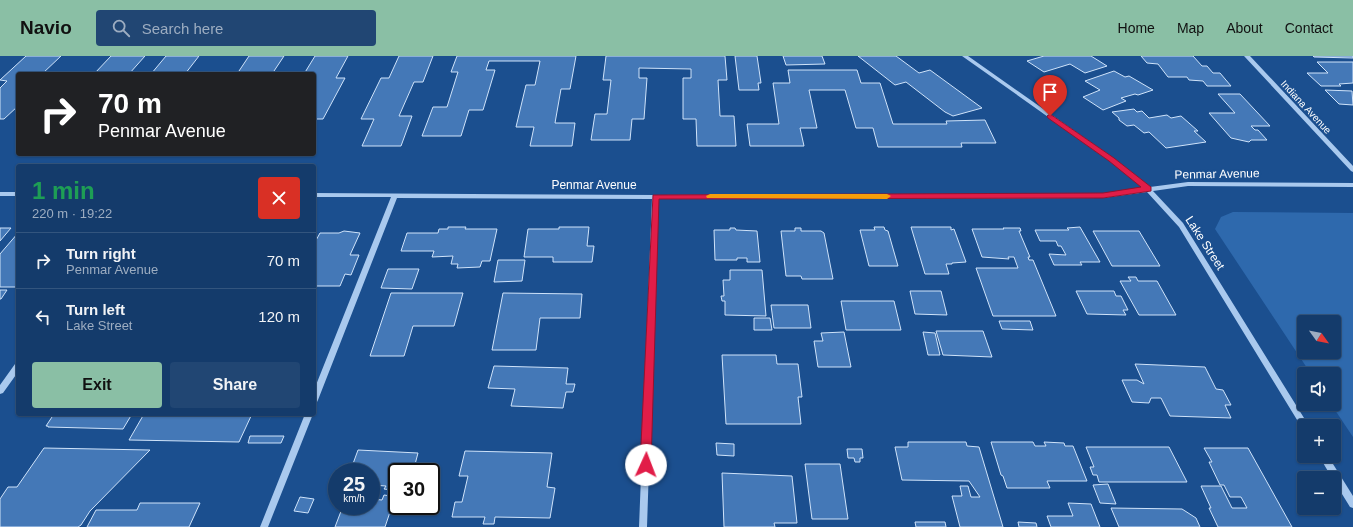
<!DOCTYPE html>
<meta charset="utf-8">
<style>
body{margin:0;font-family:Helvetica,sans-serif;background:#214673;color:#f1f3f6;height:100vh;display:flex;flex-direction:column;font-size:15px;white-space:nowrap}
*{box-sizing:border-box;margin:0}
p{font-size:13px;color:#9dadc1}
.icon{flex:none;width:22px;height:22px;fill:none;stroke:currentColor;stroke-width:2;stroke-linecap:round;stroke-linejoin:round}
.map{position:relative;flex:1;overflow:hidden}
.details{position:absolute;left:16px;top:108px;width:300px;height:252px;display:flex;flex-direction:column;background:#143b6b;border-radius:4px;box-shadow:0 1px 3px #0004,0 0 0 1px #33557e}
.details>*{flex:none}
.banner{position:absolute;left:16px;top:16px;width:300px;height:84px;border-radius:4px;box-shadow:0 1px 3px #0004,0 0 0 1px #33557e;background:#202124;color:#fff;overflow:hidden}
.needle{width:26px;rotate:123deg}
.tools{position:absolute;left:1297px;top:259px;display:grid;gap:8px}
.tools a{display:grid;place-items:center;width:44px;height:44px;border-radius:4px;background:#143b6b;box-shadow:0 1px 3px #0004,0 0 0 1px #33557e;font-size:20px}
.speed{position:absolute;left:328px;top:407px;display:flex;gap:8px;font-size:20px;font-weight:700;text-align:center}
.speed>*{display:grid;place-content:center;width:52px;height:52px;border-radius:50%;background:#143b6b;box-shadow:0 1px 3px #0004,0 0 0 1px #33557e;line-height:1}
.speed small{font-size:10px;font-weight:400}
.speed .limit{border:2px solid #111;border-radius:6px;background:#fff;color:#111}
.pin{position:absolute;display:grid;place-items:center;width:34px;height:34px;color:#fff;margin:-41px -17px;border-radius:50% 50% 50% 0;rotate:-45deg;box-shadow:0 0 4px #0007}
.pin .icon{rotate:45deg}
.me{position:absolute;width:44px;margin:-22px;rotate:2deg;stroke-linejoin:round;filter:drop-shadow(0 0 3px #0008)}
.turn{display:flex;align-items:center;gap:14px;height:84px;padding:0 16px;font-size:18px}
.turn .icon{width:52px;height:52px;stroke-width:2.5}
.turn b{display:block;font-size:28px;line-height:34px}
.round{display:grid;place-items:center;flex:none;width:42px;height:42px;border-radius:4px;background:#214673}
.overview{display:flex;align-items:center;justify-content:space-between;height:68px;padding:0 16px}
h1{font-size:24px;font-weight:700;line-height:30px;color:#1e9e55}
.primary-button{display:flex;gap:8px;margin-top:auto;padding:8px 16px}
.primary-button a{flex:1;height:46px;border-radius:4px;background:#8abfa5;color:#111;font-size:16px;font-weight:700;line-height:46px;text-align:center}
.primary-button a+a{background:#214673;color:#f1f3f6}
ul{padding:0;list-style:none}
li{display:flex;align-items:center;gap:12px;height:56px;padding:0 16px;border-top:1px solid #33557e}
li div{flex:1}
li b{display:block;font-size:15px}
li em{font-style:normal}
header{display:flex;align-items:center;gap:24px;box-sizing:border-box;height:56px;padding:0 20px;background:#8abfa5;color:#111}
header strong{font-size:19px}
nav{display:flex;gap:22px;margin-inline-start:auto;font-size:14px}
.search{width:280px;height:36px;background:#214673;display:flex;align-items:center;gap:10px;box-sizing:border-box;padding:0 14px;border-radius:4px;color:#9dadc1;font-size:15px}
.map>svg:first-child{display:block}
.green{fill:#2e69ad;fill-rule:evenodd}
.building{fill:#4478b7;stroke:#cfe3fa}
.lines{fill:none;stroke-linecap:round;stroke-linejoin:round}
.minor{fill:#a9c9ee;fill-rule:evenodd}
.route{fill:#e11d48;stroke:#92132f}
.slow{fill:#f59e0b}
.labels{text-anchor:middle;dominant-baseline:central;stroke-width:4;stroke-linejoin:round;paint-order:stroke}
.far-street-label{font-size:10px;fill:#fff;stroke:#1b4f8f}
.street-label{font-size:12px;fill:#fff;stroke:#1b4f8f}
</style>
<header>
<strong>Navio</strong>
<div class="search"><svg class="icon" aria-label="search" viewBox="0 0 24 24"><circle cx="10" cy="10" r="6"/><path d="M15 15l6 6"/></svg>Search here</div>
<nav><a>Home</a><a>Map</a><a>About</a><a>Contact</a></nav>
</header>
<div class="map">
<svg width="1353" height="471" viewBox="0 0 1353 471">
<rect width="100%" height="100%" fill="#1b4f8f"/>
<path class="green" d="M1233 156 1353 157V381L1331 348H1334V318H1311L1215 173 1221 161ZM1304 266H1334V296H1304Z"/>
<path class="building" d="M26 0H61L42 18H18V50L4 63H0V32L7 25 0 24Z
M111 0H145L129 18H94Z
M166 0H199L185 18H151Z
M249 0H284L272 18H237Z
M315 0H348L336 22H345L323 63H314V18H304Z
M399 0H433L423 26H414L399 60H412L401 90H362L374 63H361L381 22H389Z
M457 0H576L570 33H561L555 67H575L572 90H530L534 71H516L526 29H535L540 5H489L486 14H495L483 54H469L461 80H422L433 51H447L458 16H451Z
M606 0H725L727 24H718L720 60H734L736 90H697L696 63H683V22H691V13L639 12V22H647L644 63H632L630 84H591L595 58H607L611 24H603Z
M735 0H757L761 27H758L759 34H739Z
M783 0H822L825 8 786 9Z
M858 0H896L919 17 930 14 982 52 953 60 945 56 906 26 895 29Z
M1044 0H1091L1107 10 1085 17 1070 8 1044 16 1027 5Z
M1141 0H1193L1202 10H1207L1213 17H1220L1231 30H1207L1203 25 1189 24 1187 21H1168L1158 8 1147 7Z
M1313 0H1353V2L1314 1Z
M1317 6H1353V27L1339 28 1341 30H1321L1307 17H1328Z
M788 14H857L861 27H880L893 68H947L946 65 985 64 996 87H961L962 91H878L873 72H856L845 34H809L817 72H800L804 90H750L747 68H779L773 27H790Z
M1114 15 1125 21 1129 20 1153 34 1138 39 1135 38 1121 42 1126 45 1103 54 1083 41 1100 34 1085 25Z
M1325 34 1352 35 1353 49 1339 48Z
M1218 38H1240L1270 70H1251L1255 74H1258L1267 84H1251L1249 86 1231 82 1209 57H1235Z
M1134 53 1137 56 1142 55 1149 62 1167 59 1171 62 1181 60 1198 75H1194L1206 86 1166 92 1149 76 1144 77 1134 69 1127 70 1119 64V62L1112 56Z
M448 171H466L465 173H497L490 205H482L480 211 457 212 458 208H451L453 200 432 201 434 195H401L407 177H438L439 173H448Z
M559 171H589L587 190H594L592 206H553V201H524L528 173H559Z
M874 171H884L885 174 888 175 898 210H869L860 174H875Z
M911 171H951V174L954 173 966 206 952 207V208H946L949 218H925Z
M1080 171 1100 206H1080L1082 209H1054L1049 198 1066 199 1061 190H1058L1056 185H1040L1035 174H1069L1067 172Z
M0 172H11L0 185Z
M730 172H735L736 174 757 175 760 206H747V202H737V204H715L714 174H730Z
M795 172H801V175H821L824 177 833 223H802L801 220H786L781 175H795Z
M1003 172H1020L1021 175H1019L1030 201H1028L1029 204H1033L1056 260H993L976 212H1018L1014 201H1008L1009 203 982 201 972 173H1004Z
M344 175 360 177 350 199H359L351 219 345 218 340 230H314V188L320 177H339Z
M1093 175H1139L1160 210H1112Z
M18 177V231H0V198Z
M498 204H525L522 225 494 226Z
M388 213H419L412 233 381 232Z
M730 214H762L766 260 725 259V245H722L721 240H724L723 224H730Z
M1128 221H1136L1138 225H1157L1176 259H1139L1120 225H1131Z
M0 234H7L1 243H0Z
M910 235H941L947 259 915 258Z
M1076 235H1114L1116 240H1121L1128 254H1123L1126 259 1087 258Z
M391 237H463L454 270H413L404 300H370Z
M503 237 582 238 580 262H540L536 294H492Z
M841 245H894L901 274H846Z
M771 249H808L811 272H774Z
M754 262H770L772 274H754Z
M999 265H1030L1033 274 1002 273Z
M936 275H983L992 301 943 299Z
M844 276 851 311H818L814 285H823L821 277Z
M923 276 935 277 940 299H928Z
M722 299H776L777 308H798L802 341H798L801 368H726Z
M1135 308 1205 311 1216 333 1223 334 1231 349H1225L1231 362 1170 360 1161 342H1151L1149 347 1132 346 1122 324H1137L1144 328Z
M494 310 568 312 566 328H575L573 336H566L563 352 511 350 515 333 488 332Z
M54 358 55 359 132 358 123 373 48 371V370H46Z
M144 358H252L239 386 129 384Z
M250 380H284L281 387H248Z
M908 386H966L967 390 979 391 1003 471H960L952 440H962L960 430H968L971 441H980L969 425 902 424 895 391H908Z
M991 386H1033L1035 390H1046L1044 386 1064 387 1065 390H1073L1087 425H1047L1050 432H1007L1003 420 1001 419Z
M716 387 734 388V400L717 399Z
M1086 391H1169L1187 426H1099L1097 419H1093L1090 411H1094Z
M44 392 150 394 90 455 81 469 78 471H0V443L8 431H17Z
M1204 392H1248L1292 471H1218L1209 452H1211L1201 430H1221L1232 452H1247L1241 441H1230L1224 429H1220L1209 406H1212Z
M847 393H862L863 402H860V406H855L854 402H848Z
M358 394 418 397 413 416H397V430H393L392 434 384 433 386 430 371 429V416H350Z
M465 395 552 397 547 431 555 432 550 462 495 461 494 468H483L485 461H452L455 446H462L468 420H459Z
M805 408H840L848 463H812Z
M722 417 792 420 797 467H774L775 471H724Z
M1108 428 1116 448 1100 447 1093 429Z
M384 439 391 440 390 444H394L385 471H335L343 450H371V443L382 444Z
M300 441 314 443 308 457 294 455Z
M140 447H200L189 471H87L96 454H137Z
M1068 447 1091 448 1100 471H1051L1047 460H1073Z
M1111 452 1182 453 1196 462 1200 471H1119Z
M915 466H945L946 471H916Z
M1018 466 1036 467 1037 471H1019Z"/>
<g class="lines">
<path class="minor" d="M962 0H968L1113 102 1150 131 1188 126 1353 127V131L1188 130 1153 135 1183 167 1309 370H1304V373L1302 372 1179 171 1147 136 1103 142 658 143 647 471H639L652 143 397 142 318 344 317 346 314 347V334L391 141H314V137L655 139 1103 138 1143 132 1109 104Z
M1244 0H1250L1353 110V116L1351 115Z
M0 136H18V140H0Z
M18 307V316L3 337 0 338V329L15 308Z
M305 358H313L268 471H260Z
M1319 400H1328L1353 440V452L1350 451 1334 425V422H1332Z"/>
</g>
<path class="route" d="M1050 58 1114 102 1151 131V135L1103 142 659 143 651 409 649 413 646 414 642 413 640 409 653 139 1103 137 1141 131 1109 105 1048 62 1047 60Z"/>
<path class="slow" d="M710 138H887L891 140 887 143 707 142 706 140Z"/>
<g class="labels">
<g class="far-street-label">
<text transform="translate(1306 51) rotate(47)">Indiana Avenue</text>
</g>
<g class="street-label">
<text transform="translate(1217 118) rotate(-1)">Penmar Avenue</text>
<text x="594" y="129">Penmar Avenue</text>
<text transform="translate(1205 187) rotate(57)">Lake Street</text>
</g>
</g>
</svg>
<div class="tools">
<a><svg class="needle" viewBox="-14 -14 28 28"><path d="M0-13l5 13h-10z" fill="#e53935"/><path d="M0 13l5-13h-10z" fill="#9dadc1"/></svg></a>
<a><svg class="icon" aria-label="sound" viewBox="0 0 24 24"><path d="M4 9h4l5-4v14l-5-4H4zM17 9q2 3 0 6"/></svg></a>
<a>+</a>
<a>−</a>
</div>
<div class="speed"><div>25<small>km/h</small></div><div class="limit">30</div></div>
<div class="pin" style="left:1050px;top:60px;background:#d93025"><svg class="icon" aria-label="arrive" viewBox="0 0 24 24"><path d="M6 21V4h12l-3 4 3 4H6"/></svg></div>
<svg class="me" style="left:646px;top:409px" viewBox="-20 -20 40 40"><circle r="19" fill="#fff"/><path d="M0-13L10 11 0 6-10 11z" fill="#e11d48"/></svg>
<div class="banner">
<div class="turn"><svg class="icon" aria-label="right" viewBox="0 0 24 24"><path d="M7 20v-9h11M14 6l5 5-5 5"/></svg><div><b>70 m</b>Penmar Avenue</div></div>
</div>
<section class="details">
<div class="overview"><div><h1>1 min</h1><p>220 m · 19:22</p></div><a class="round" style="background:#d93025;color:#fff"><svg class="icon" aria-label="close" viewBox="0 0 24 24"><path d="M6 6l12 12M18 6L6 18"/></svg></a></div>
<ul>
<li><svg class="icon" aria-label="right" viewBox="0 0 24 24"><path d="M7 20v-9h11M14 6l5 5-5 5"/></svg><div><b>Turn right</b><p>Penmar Avenue</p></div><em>70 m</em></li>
<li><svg class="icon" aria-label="left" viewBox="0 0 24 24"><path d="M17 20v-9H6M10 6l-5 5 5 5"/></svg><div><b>Turn left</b><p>Lake Street</p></div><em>120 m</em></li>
</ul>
<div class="primary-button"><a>Exit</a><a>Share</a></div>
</section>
</div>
